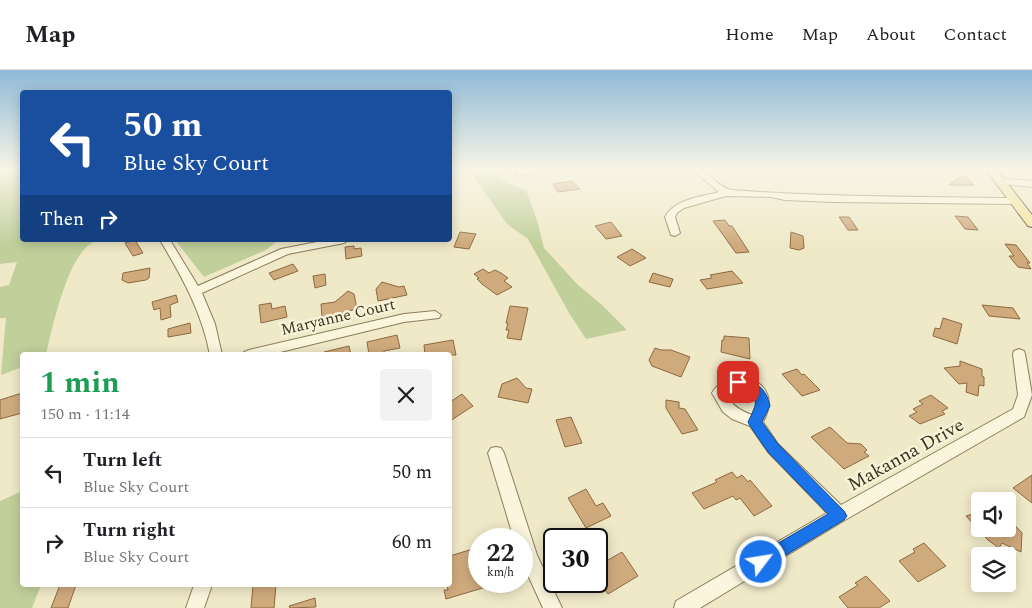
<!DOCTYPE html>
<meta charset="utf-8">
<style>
body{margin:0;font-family:Spectral,serif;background:#f2f2f2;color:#202124;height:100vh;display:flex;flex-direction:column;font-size:19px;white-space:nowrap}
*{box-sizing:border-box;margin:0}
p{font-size:16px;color:#757577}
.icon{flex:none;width:28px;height:28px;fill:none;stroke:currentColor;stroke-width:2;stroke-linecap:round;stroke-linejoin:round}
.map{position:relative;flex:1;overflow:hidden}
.details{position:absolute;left:20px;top:282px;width:432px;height:235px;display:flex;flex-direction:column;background:#fff;border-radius:5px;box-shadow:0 2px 12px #0003}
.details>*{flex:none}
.hud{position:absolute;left:20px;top:20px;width:432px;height:152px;border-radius:5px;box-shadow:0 2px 12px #0003;background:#1a4fa0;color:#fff;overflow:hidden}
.buttons{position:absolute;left:971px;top:422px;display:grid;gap:10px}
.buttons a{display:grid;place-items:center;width:45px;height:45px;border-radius:5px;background:#fff;box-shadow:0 2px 12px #0003;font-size:25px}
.speed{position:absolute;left:468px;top:458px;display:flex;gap:10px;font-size:25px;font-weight:700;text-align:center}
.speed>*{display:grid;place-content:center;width:65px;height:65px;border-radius:50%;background:#fff;box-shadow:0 2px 12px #0003;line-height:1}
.speed small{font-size:12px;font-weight:400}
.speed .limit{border:2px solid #111;border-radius:8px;background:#fff;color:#111}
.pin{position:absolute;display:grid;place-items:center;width:42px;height:42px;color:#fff;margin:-21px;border-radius:10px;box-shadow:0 2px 8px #0006}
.me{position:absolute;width:55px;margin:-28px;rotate:59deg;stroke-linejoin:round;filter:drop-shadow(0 0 4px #0008)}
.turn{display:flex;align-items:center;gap:18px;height:105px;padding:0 20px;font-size:22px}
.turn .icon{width:65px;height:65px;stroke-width:2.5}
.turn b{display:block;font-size:35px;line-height:42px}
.then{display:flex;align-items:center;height:48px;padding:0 20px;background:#0003;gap:10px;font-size:19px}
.round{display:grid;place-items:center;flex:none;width:52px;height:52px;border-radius:5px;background:#f2f2f2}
.head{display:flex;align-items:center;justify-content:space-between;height:85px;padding:0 20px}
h1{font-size:30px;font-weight:700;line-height:38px;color:#1e9e55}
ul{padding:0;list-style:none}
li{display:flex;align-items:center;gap:15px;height:70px;padding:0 20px;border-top:1px solid #e0e0e0}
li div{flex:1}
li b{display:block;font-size:19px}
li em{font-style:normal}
header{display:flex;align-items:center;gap:30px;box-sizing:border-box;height:70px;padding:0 25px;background:#fff;border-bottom:1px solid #e0e0e0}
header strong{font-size:24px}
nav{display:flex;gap:28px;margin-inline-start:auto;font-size:18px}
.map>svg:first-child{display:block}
.green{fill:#c1cf9b}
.building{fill:#cfaa7d;stroke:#8c6941}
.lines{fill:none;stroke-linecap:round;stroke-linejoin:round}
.minor-casing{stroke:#8c7d5c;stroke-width:2}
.major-casing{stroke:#5a4a30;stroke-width:2}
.minor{fill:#faf5dc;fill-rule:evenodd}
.major{fill:#f3e4a0;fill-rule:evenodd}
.route{fill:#1a73e8;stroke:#114b97}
.labels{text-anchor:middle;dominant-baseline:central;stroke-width:5;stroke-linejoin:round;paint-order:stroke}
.street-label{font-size:16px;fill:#3d3220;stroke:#f7f2d8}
.near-street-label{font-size:19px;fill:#3d3220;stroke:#f7f2d8}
</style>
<header>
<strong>Map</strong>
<nav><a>Home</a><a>Map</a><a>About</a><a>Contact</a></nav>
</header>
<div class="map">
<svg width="1032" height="538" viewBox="0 0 1032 538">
<rect width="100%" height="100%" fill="#f0e9c8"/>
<path class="green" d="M0 100H22V170H105C101 171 94 171 90 174 67 190 52 258 46 285H22V297L1 305 6 248H0V217L9 215 17 192 0 194Z
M469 100H503L499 110 526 120 537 150 544 178 578 215 601 234 627 260 586 269 569 243 528 169 507 154Z
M175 170H278L266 180 204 207Z
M22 421V515H41L32 538H0V431Z"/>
<path class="building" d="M961 106 966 107 974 115H949Z
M572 111 580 119 558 122 553 114Z
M955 146 968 147 978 160 965 159Z
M839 147H849L858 160H848Z
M725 150 729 156H732L749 182 736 183 713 151Z
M611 152 622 166 606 169 595 156Z
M460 162 476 164 469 179 454 177Z
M791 162 803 166 804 178 799 180 790 178Z
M135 170 143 183 133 186 125 173Z
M1005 174 1016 175 1030 193H1027L1031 199 1018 197 1009 186H1014Z
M354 176V179L361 178 362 186 346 189 345 177Z
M632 179 646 188 630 196 617 187Z
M293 194 298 201 274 210 269 203Z
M150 198 149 208 146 210 128 213 122 210 123 203Z
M483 199 489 203 495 200 501 203 508 208 504 211 512 217 497 225 482 214 477 209 479 208 474 204Z
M732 201 743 213 707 219 700 210 712 208 710 205Z
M653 203 673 209 670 217 649 212Z
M325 204 326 215 315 218 313 206Z
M382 212 399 217 404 216 407 225 378 231 376 219Z
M348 221 354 224 357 239 322 247 321 234 335 232Z
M176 225 178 232 170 235 171 247 161 250 160 238 154 240 152 232Z
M271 233 272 239 285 236 287 247 261 253 259 235Z
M982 235 1013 238 1020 249 989 246Z
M510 236 528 238 521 270 507 268 509 260H506L508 253H506Z
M943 248 962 254 957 274 933 266 935 258 940 259Z
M190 253 191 263 168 267V259Z
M397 265 400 278 384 281V283L369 285 367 272Z
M724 266 749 268 750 289 721 282 722 270H724Z
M453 270 456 285H446V283L425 285 424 275Z
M349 276 351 285H324V282Z
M655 278 661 280H671L690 287 681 307 652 296 649 290Z
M960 291 982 299V306L984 307V316L979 315 978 326 966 322 967 313 959 314 944 298 960 296Z
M797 299 802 305 804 304 820 320 802 326 782 304Z
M517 308 526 318 532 319 528 333 498 327 502 314Z
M22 323V343L0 349V330Z
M462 324 473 336 450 351V332Z
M931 325 948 338 942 341 945 344 920 354 909 346 917 342 913 339 923 334 919 331Z
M666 330 679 332V338L685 339 698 360 682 364 666 338Z
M571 347 582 373 565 377 556 350Z
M830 357 847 373 861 374 867 380 864 382 869 386 844 399 811 367Z
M732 402 737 408 742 405 748 412 750 410 772 436 754 446 740 428 736 430 733 426 704 439 692 423 717 412 715 410Z
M1032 405V433L1013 418Z
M586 419 596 436 603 433 611 446 586 458 568 428Z
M980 442V459H1008V448L1022 463 1021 482 1002 473 999 478 988 470 966 446Z
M924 473 946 496 918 512 899 491 915 482 913 479Z
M479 477V511H496V514L446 529 444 520H448L447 515H450V486Z
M622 482 638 506 608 524 596 506V497Z
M866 506 890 531 879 538H848L839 527 858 515 855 513Z
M60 515H76L68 538H51Z
M253 515H276L274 538H251Z
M315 528 316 537 290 538 289 536Z"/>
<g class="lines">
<defs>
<path id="minor" d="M519 100H541L537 103 516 105 515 103Z
M693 100C712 100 718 119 732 120 825 127 920 127 1014 128L1019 131 1014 134 833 132 785 130 771 127 726 126 684 138 677 143 675 147 680 163 675 166 671 165 665 147C674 129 701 127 719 122Z
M999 108 1032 111V117L996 113 995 111Z
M160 170H170L198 216 281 179 327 170H349L344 173 288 184 202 223 215 254 222 285H210C202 242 182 207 160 170Z
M435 241 441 245 439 248 404 252 268 285H243L244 282 249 280 404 244Z
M1019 279 1024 281 1025 284 1032 325 1024 347 845 450 700 538H674L676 531 827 443 768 382 750 356 732 349 723 342 712 323C728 294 787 308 763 352L778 374 841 435 1013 339 1018 325 1013 284 1014 281ZM738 318 748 320 755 327 756 336 752 345C741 341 731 335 726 324Z
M496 377 501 378 504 383 537 485 562 538H543L521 490V469H514L488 383 491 378Z
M194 515H212L204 538H186Z"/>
<path id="major" d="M986 100H997L1032 145V157L1028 156Z"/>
</defs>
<use href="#minor" class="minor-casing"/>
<use href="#major" class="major-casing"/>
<use href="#minor" class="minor"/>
<use href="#major" class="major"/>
</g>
<linearGradient id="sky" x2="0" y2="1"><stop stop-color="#8fbad8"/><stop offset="0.57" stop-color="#f8f5e6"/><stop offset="1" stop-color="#f8f5e6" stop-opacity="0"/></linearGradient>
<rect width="1032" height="175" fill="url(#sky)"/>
<path class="route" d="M738 308C756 312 766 317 770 336L762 352 778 374 844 441 847 446 844 450 761 500 756 497 753 492 756 486 828 444 768 382 750 356 748 352C760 328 760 324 733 316L731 312 733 309Z"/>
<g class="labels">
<g class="street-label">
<text transform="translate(338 247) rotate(-13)">Maryanne Court</text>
</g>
<g class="near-street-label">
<text transform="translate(906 385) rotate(-29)">Makanna Drive</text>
</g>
</g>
</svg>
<div class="buttons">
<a><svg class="icon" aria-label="sound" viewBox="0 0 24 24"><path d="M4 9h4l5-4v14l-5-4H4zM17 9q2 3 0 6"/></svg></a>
<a><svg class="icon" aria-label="layers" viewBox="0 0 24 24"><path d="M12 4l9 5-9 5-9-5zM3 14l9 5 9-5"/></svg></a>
</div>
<div class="speed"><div>22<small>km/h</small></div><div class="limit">30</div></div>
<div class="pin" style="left:738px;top:312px;background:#d93025"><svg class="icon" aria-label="arrive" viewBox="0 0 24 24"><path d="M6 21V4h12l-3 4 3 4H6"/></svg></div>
<svg class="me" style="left:761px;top:492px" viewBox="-20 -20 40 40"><circle r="17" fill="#1a73e8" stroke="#fff" stroke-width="3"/><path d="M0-11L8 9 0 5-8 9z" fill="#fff"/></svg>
<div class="hud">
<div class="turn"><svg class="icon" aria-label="left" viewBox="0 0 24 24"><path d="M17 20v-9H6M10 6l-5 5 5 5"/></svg><div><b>50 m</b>Blue Sky Court</div></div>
<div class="then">Then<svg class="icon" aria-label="right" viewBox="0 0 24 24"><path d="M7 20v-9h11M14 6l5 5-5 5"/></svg></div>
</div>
<section class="details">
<div class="head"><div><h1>1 min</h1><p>150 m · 11:14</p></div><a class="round"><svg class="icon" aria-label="close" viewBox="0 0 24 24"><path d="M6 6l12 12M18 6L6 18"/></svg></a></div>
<ul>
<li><svg class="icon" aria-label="left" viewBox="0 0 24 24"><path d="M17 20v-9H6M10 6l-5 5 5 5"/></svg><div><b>Turn left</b><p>Blue Sky Court</p></div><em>50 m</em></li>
<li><svg class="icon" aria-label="right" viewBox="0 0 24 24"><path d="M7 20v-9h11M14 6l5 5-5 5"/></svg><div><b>Turn right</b><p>Blue Sky Court</p></div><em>60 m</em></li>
</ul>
</section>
</div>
